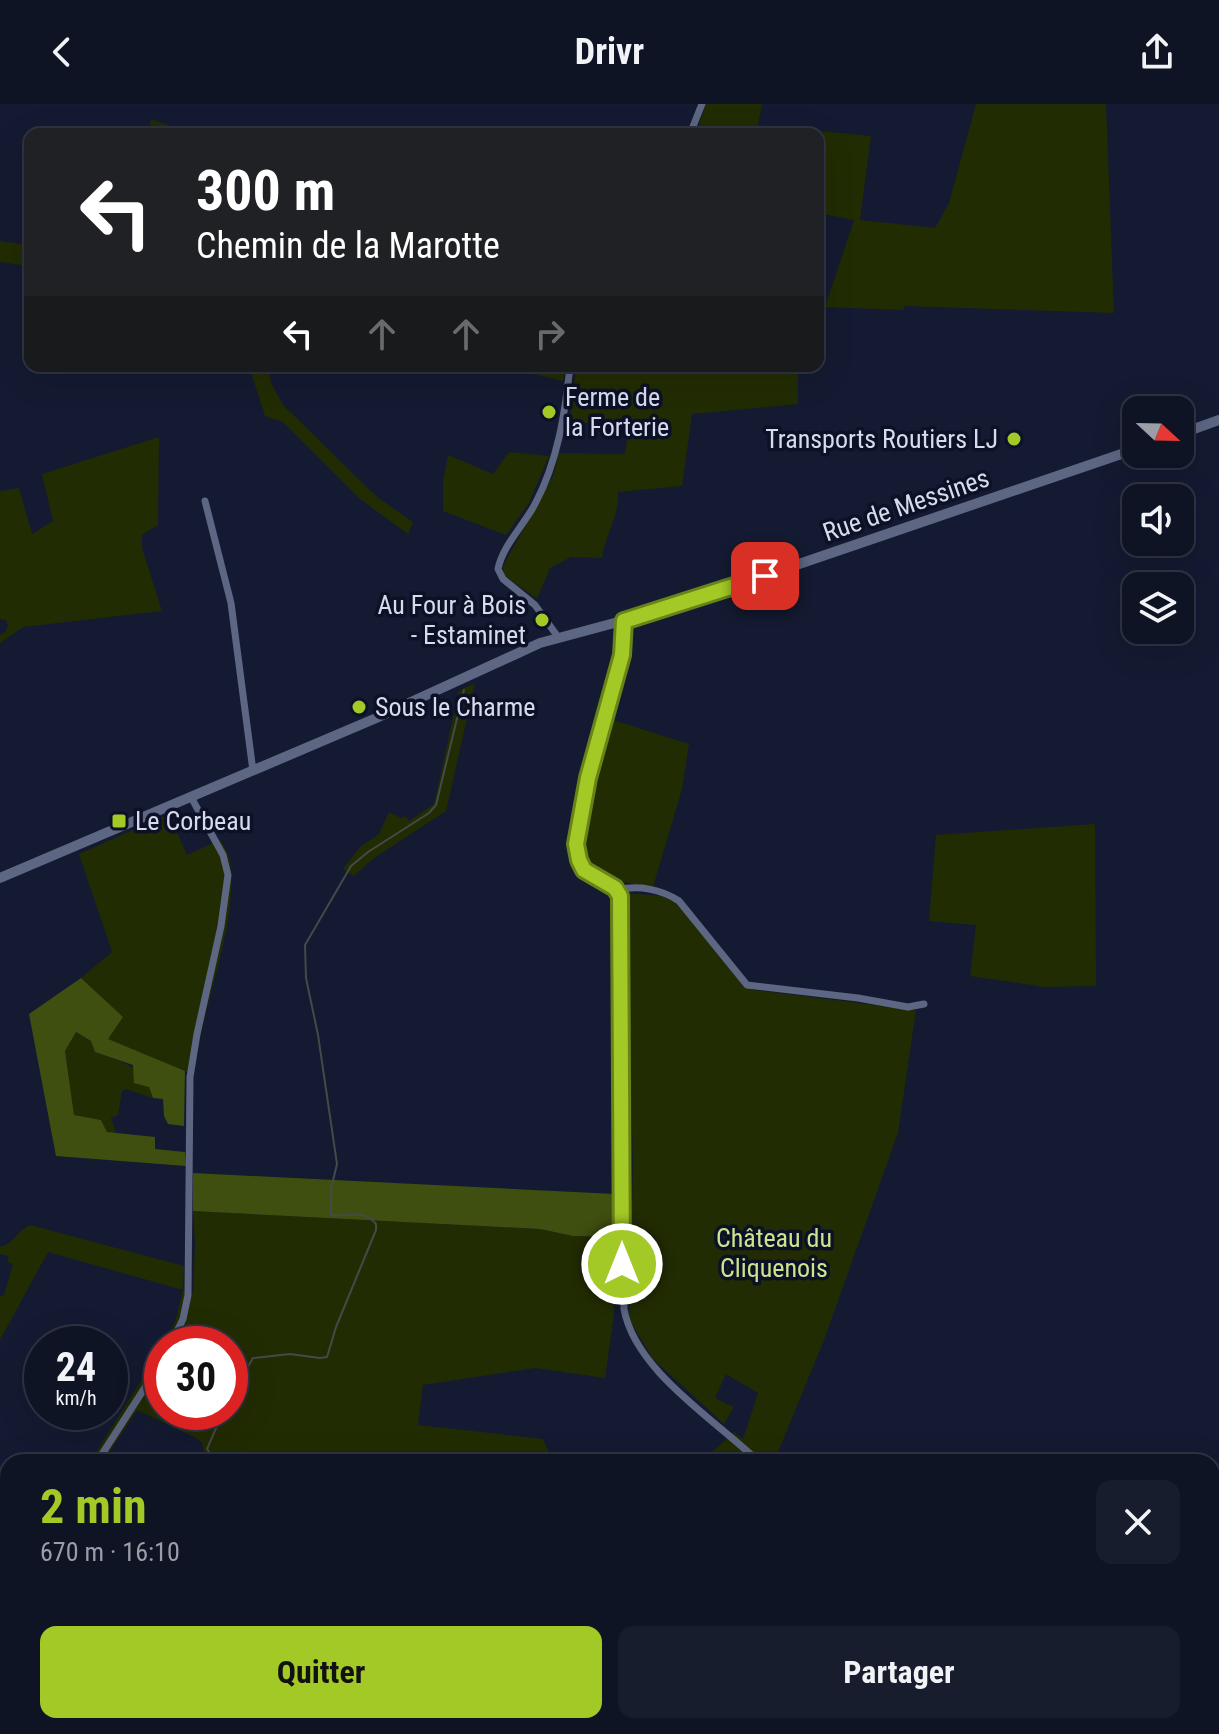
<!DOCTYPE html>
<html lang="fr">
<meta charset="utf-8">
<style>
body{margin:0;font-family:"Roboto Condensed",sans-serif;background:#181d2d;color:#f1f3f6;height:100vh;display:flex;flex-direction:column;font-size:30px;white-space:nowrap}
*{box-sizing:border-box;margin:0}
p{font-size:26px;color:#9b9ea7}
.icon{flex:none;width:44px;height:44px;fill:none;stroke:currentColor;stroke-width:2;stroke-linecap:round;stroke-linejoin:round}
.map{position:relative;flex:1;overflow:hidden}
.details{position:absolute;left:0px;top:1350px;width:1220px;height:280px;display:flex;flex-direction:column;background:#0f1425;border-radius:24px 24px 0 0;box-shadow:0 8px 32px #0002,0 0 0 2px #2f3342}
.details>*{flex:none}
.hud{position:absolute;left:24px;top:24px;width:800px;height:244px;border-radius:16px;box-shadow:0 8px 32px #0002,0 0 0 2px #2f3342;background:#202124;color:#fff;overflow:hidden}
.needle{width:52px;rotate:112deg}
.tools{position:absolute;left:1122px;top:292px;display:grid;gap:16px}
.tools a{display:grid;place-items:center;width:72px;height:72px;border-radius:16px;background:#0f1425;box-shadow:0 8px 32px #0002,0 0 0 2px #2f3342;font-size:40px}
.speed{position:absolute;left:24px;top:1222px;display:flex;gap:16px;font-size:40px;font-weight:700;text-align:center}
.speed>*{display:grid;place-content:center;width:104px;height:104px;border-radius:50%;background:#0f1425;box-shadow:0 8px 32px #0002,0 0 0 2px #2f3342;line-height:1}
.speed small{font-size:20px;font-weight:400}
.speed .limit{border:12px solid #d22;background:#fff;color:#111}
.pin{position:absolute;display:grid;place-items:center;width:68px;height:68px;color:#fff;margin:-34px;border-radius:16px;box-shadow:0 4px 12px #0006}
.me{position:absolute;width:88px;margin:-44px;rotate:0deg;stroke-linejoin:round;filter:drop-shadow(0 0 6px #0008)}
.turn{display:flex;align-items:center;gap:28px;height:168px;padding:0 40px;font-size:36px}
.turn .icon{width:104px;height:104px;stroke-width:2.5}
.turn b{display:block;font-size:56px;line-height:68px}
.lanes{display:flex;align-items:center;height:76px;padding:0 40px;background:#0003;justify-content:center;gap:40px;direction:ltr}
.lanes .off{opacity:.35}
.round{display:grid;place-items:center;flex:none;width:84px;height:84px;border-radius:16px;background:#181d2d}
.summary{display:flex;align-items:center;justify-content:space-between;height:136px;padding:0 40px}
h1{font-size:48px;font-weight:700;line-height:60px;color:#a3c927}
.primary-button{display:flex;gap:16px;margin-top:auto;padding:16px 40px}
.primary-button a{flex:1;height:92px;border-radius:16px;background:#a3c927;color:#111;font-size:32px;font-weight:700;line-height:92px;text-align:center}
.primary-button a+a{background:#181d2d;color:#f1f3f6}
header{display:flex;justify-content:space-between;align-items:center;height:104px;padding:0 40px;background:#0f1425;font-size:36px;font-weight:700}
.map>svg:first-child{display:block}
.green{fill:#222c03}
.forest{fill:#3f4f10}
.lines{fill:none;stroke-linecap:round;stroke-linejoin:round}
.stream{stroke:#444a47;stroke-width:2}
.minor{stroke:#5d6682;stroke-width:7}
.secondary{stroke:#5d6682;stroke-width:10}
.route-casing{stroke:#6a8319;stroke-width:20}
.route{stroke:#a3c927;stroke-width:14}
.poi-dot{fill:#a3c927;stroke:#0c1127;stroke-width:3}
.labels{text-anchor:middle;dominant-baseline:central;stroke-width:7;stroke-linejoin:round;paint-order:stroke}
.poi-label{font-size:26px;fill:#d7dcec;stroke:#0c1127;text-anchor:start}
.street-label{font-size:26px;fill:#d7dcec;stroke:#0c1127}
.park-label{font-size:26px;fill:#cae58c;stroke:#0c1127}
</style>
<header><svg class="icon" aria-label="back" viewBox="0 0 24 24"><path d="M15 5l-7 7 7 7"/></svg>Drivr<svg class="icon" aria-label="share" viewBox="0 0 24 24"><path d="M12 15V3M7 8l5-5 5 5M5 13v7h14v-7"/></svg></header>
<div class="map">
<svg width="1219" height="1630" viewBox="0 0 1219 1630">
<rect width="100%" height="100%" fill="#141a31"/>
<path class="green" d="M706 0H762L758 21 871 32 860 116 935 124 949 99 976 0H1106L1114 209 905 202 903 206 825 203 854 116 818 109V30H696Z
M151 15 195 30H149Z
M0 137 30 141V162L0 158Z
M249 262H267L272 281 283 301 377 393 413 418 408 430 360 395 283 318 265 312Z
M499 262H566L563 277Z
M576 262 798 263V300L692 310 682 382 618 388C620 411 605 431 602 454L571 453 550 464 537 495 504 471 503 462 553 372 559 349 625 350 629 324 570 317Z
M159 333 158 421 142 431V444L162 507 23 523 0 539V531L5 528 8 522 6 516 0 515V387L19 384 32 430 53 417 42 370Z
M509 348 549 352 529 399 506 431 443 407V377L448 351 493 370Z
M475 579 446 707 374 754 354 772 343 765 360 743 379 730 389 708 401 714 405 712 409 717 434 700 459 587Z
M610 615 689 640 682 685 653 783 609 776 585 760V713Z
M169 710 187 751 220 736C224 743 229 750 230 758 239 821 200 905 194 971L107 935 122 913 81 874 112 848 79 750Z
M1095 720 1096 882 1045 883 970 872 976 821 929 817 936 731Z
M626 789 662 792 682 802 743 882 754 886 916 906 898 1029 824 1236 774 1358H701L734 1328 743 1335 758 1289 726 1270 715 1294 734 1303 724 1320 653 1255 629 1215 633 1061Z
M75 928 91 937 95 948C123 958 144 962 153 994L126 985 122 987 118 1011 111 1014 116 1029 107 1028 101 1016 74 1011 65 947Z
M193 1107 540 1125 573 1132 617 1133 614 1210 605 1274 535 1264 423 1281 418 1321 543 1335 554 1358H206L202 1339 198 1335 137 1306 103 1358H90L162 1243V1308H230V1240H164L175 1218 183 1186 48 1148 0 1236V1192L4 1191 13 1160 7 1158 9 1152 0 1150V1143C14 1140 17 1126 30 1121L184 1162 183 1186 193 1189 195 1139Z
M4 1433 8 1435V1495H2L0 1436Z
M8 1517V1622H667L666 1630H0V1534Z
M771 1622H1118L1121 1630H770Z"/>
<path class="forest" d="M81 874 123 913 108 935 185 967 184 1022 168 1020 164 1012 163 995 153 994 149 983 134 979 133 961 95 948 91 937 76 928 65 947 74 1011 101 1016 107 1028 155 1033V1045L185 1048 186 1062 56 1052 29 910Z
M193 1069 615 1090 617 1133 573 1132 540 1125 193 1107Z"/>
<g class="lines">
<path class="stream" d="M230 1294 253 1254 290 1250 320 1254 327 1253 336 1223 376 1126V1120C363 1104 348 1114 331 1111V1085L337 1060 318 931 306 874 305 841 351 762 368 748 429 709 436 701 464 586
M216 1358 207 1345 223 1308
M164 1630 166 1622"/>
<path class="minor" d="M690 30 702 0
M205 397 231 499 253 667
M624 517 622 551 588 674 576 740 579 756 584 766 615 784 620 792 624 1205C635 1267 716 1316 759 1358
M558 533 535 501 503 475 498 465C503 441 524 421 535 400 558 357 565 309 570 262
M618 786C638 781 661 785 679 797L747 881 858 894 908 903 924 900
M171 1240 183 1215 188 1191 190 973 197 930 221 822 228 771 223 751 191 693
M97 1358 162 1257
M0 1542 8 1524
M660 1630 662 1622"/>
<path class="secondary" d="M1180 330 1219 316
M0 774 374 615 540 539 670 504 1136 345"/>
</g>
<g class="lines">
<defs>
<path id="route" d="M622 1160 620 792 615 784 584 766 579 756 576 740 588 674 622 551 624 517 765 472"/>
</defs>
<use href="#route" class="route-casing"/>
<use href="#route" class="route"/>
</g>
<g class="poi-dot">
<circle cx="549" cy="308" r="8"/>
<circle cx="1014" cy="335" r="8"/>
<circle cx="542" cy="516" r="8"/>
<circle cx="359" cy="603" r="8"/>
<rect x="111" y="709" width="16" height="16" rx="4"/>
</g>
<g class="labels">
<g class="poi-label">
<text x="565" y="293">Ferme de<tspan x="565" dy="30">la Forterie</tspan></text>
<text x="998" y="335" text-anchor="end">Transports Routiers LJ</text>
<text x="526" y="501" text-anchor="end">Au Four à Bois<tspan x="526" dy="30">- Estaminet</tspan></text>
<text x="375" y="603">Sous le Charme</text>
<text x="135" y="717">Le Corbeau</text>
</g>
<g class="street-label">
<text transform="translate(906 401) rotate(-19)">Rue de Messines</text>
</g>
<g class="park-label">
<text x="774" y="1134">Château du<tspan x="774" dy="30">Cliquenois</tspan></text>
</g>
</g>
</svg>
<div class="tools">
<a><svg class="needle" viewBox="-14 -14 28 28"><path d="M0-13l5 13h-10z" fill="#e53935"/><path d="M0 13l5-13h-10z" fill="#9b9ea7"/></svg></a>
<a><svg class="icon" aria-label="sound" viewBox="0 0 24 24"><path d="M4 9h4l5-4v14l-5-4H4zM17 9q2 3 0 6"/></svg></a>
<a><svg class="icon" aria-label="layers" viewBox="0 0 24 24"><path d="M12 4l9 5-9 5-9-5zM3 14l9 5 9-5"/></svg></a>
</div>
<div class="speed"><div>24<small>km/h</small></div><div class="limit">30</div></div>
<div class="pin" style="left:765px;top:472px;background:#d93025"><svg class="icon" aria-label="arrive" viewBox="0 0 24 24"><path d="M6 21V4h12l-3 4 3 4H6"/></svg></div>
<svg class="me" style="left:622px;top:1160px" viewBox="-20 -20 40 40"><circle r="17" fill="#a3c927" stroke="#fff" stroke-width="3"/><path d="M0-11L8 9 0 5-8 9z" fill="#fff"/></svg>
<div class="hud">
<div class="turn"><svg class="icon" aria-label="left" viewBox="0 0 24 24"><path d="M17 20v-9H6M10 6l-5 5 5 5"/></svg><div><b>300 m</b>Chemin de la Marotte</div></div>
<div class="lanes"><svg class="icon" aria-label="left" viewBox="0 0 24 24"><path d="M17 20v-9H6M10 6l-5 5 5 5"/></svg><svg class="icon off" aria-label="ahead" viewBox="0 0 24 24"><path d="M12 20V5M6 11l6-6 6 6"/></svg><svg class="icon off" aria-label="ahead" viewBox="0 0 24 24"><path d="M12 20V5M6 11l6-6 6 6"/></svg><svg class="icon off" aria-label="right" viewBox="0 0 24 24"><path d="M7 20v-9h11M14 6l5 5-5 5"/></svg></div>
</div>
<section class="details">
<div class="summary"><div><h1>2 min</h1><p>670 m · 16:10</p></div><a class="round"><svg class="icon" aria-label="close" viewBox="0 0 24 24"><path d="M6 6l12 12M18 6L6 18"/></svg></a></div>
<div class="primary-button"><a>Quitter</a><a>Partager</a></div>
</section>
</div>
